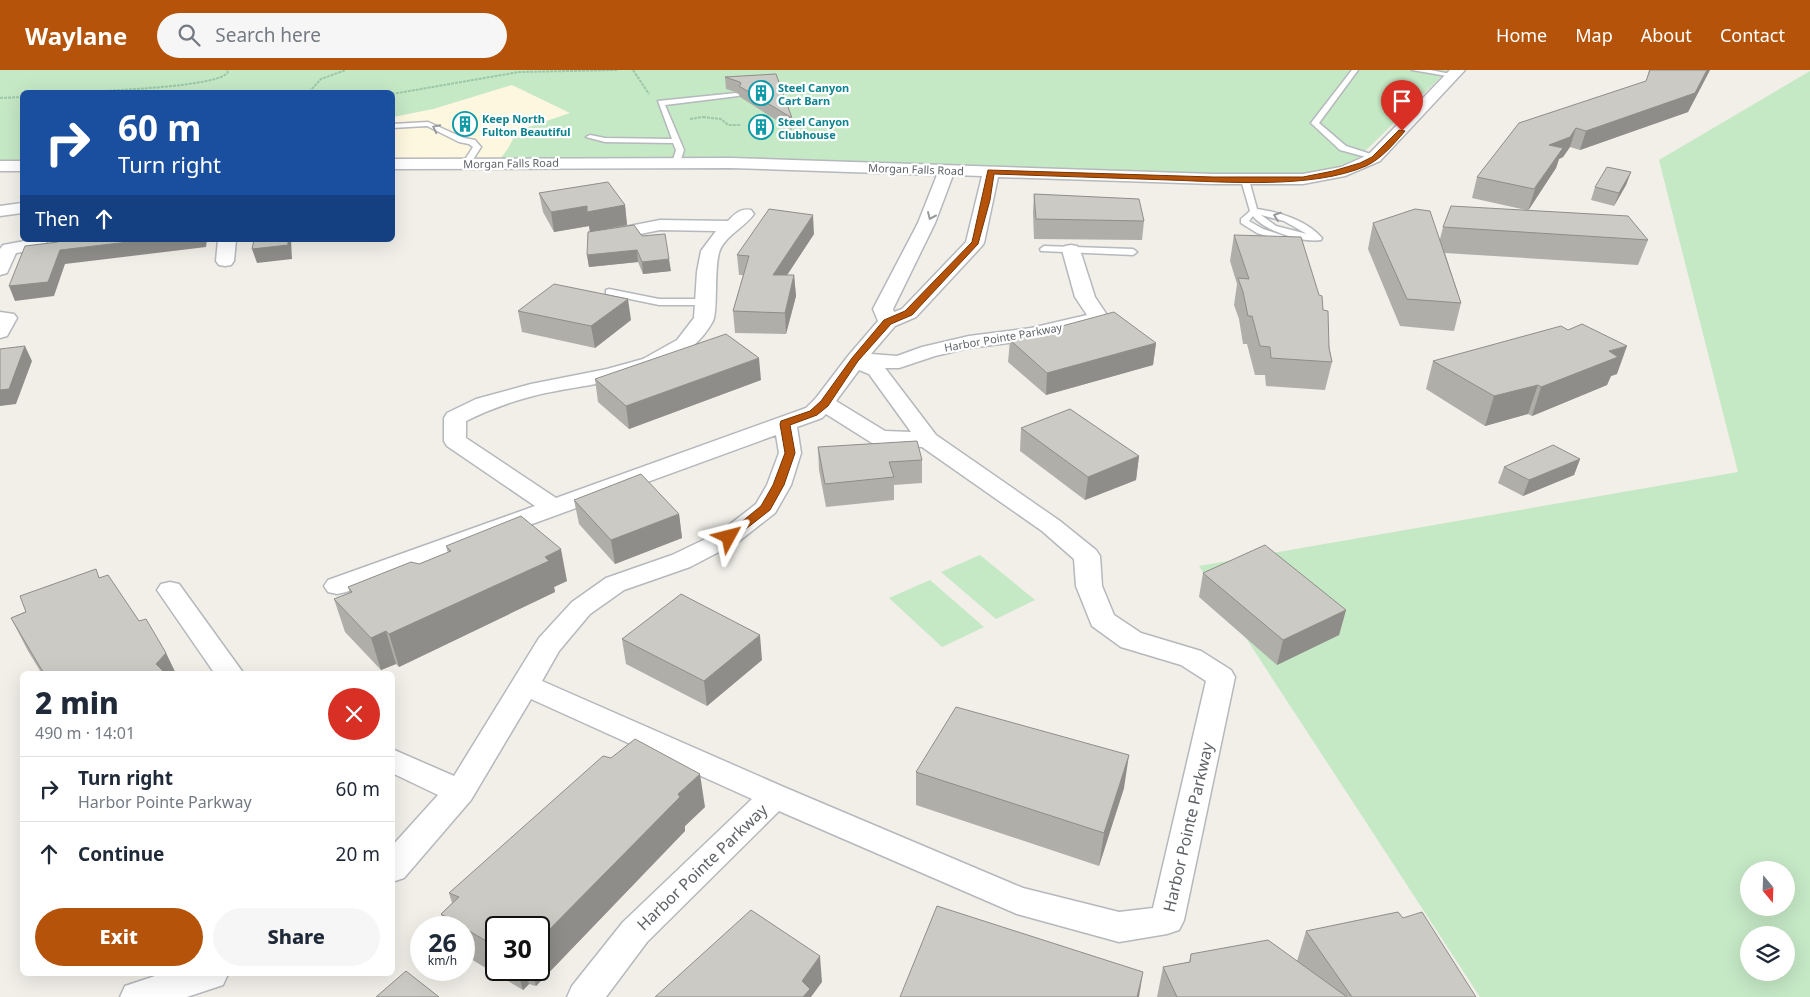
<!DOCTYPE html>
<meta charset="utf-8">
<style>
body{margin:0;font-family:"Noto Sans",sans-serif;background:#f6f6f7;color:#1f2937;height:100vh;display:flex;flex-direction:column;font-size:19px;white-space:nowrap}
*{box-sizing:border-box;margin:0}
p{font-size:16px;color:#747a83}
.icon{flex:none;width:28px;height:28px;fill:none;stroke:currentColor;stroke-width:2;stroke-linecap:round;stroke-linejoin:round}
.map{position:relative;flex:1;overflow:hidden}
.details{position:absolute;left:20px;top:601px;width:375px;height:305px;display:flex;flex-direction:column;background:#fff;border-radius:8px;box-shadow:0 5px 20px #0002}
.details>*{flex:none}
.banner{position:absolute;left:20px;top:20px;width:375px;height:152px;border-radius:8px;box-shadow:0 5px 20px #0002;background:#1a4fa0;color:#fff;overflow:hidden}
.needle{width:32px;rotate:161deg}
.controls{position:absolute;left:1740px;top:791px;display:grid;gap:10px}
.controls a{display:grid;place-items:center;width:55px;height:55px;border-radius:50%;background:#fff;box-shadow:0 5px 20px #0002;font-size:25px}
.speed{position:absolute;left:410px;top:846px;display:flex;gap:10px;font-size:25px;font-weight:700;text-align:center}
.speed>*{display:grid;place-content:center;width:65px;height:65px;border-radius:50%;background:#fff;box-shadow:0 5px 20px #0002;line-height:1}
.speed small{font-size:12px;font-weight:400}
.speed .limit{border:2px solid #111;border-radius:8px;background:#fff;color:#111}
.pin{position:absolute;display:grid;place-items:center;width:42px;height:42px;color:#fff;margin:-51px -21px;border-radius:50% 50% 50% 0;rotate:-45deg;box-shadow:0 0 5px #0007}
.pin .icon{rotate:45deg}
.me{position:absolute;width:55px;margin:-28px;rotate:52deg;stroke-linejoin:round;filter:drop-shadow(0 0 4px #0008)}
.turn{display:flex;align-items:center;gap:18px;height:105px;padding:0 15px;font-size:22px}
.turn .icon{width:65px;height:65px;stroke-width:2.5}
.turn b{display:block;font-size:35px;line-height:42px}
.then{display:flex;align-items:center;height:48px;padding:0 15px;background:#0003;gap:10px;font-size:19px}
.round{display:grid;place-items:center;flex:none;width:52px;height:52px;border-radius:26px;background:#f6f6f7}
.overview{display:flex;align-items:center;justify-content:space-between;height:85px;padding:0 15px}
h1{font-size:30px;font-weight:800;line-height:38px}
.cta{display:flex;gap:10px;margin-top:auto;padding:10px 15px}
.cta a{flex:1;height:58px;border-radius:30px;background:#b45309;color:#fff;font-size:20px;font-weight:800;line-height:58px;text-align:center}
.cta a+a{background:#f6f6f7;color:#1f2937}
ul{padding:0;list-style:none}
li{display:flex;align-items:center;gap:15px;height:65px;padding:0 15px;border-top:1px solid #e0e1e3}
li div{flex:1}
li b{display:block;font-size:19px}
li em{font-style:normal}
header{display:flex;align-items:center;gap:30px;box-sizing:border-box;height:70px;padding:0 25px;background:#b45309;color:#fff}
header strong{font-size:24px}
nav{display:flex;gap:28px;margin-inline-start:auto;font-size:18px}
.search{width:350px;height:45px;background:#f6f6f7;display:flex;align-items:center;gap:12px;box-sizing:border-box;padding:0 18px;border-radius:28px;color:#747a83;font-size:19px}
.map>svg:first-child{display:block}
.commercial{fill:#fef7e0}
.green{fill:#c5e8c5;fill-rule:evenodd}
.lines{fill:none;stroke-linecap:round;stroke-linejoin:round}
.lane-casing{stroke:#b5b8bc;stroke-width:3}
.street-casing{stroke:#b5b8bc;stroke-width:3}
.path{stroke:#9cc7a9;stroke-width:2;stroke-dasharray:3 1;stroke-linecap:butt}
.lane{fill:#fff;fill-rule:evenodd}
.street{fill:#fff;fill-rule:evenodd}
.wall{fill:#afaea9;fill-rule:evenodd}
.shaded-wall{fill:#8f8d8a}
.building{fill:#cccac5;stroke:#8f8d8a}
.oneway{stroke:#979a9d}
.route{fill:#b45309;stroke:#753606}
.labels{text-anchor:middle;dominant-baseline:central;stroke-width:4.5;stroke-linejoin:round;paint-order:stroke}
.far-culture-label{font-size:11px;font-weight:bold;fill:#0d838f;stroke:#fff;text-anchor:start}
.far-street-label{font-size:11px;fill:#5f6368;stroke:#fff}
.near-street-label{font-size:16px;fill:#5f6368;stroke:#fff}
</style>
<header>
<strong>Waylane</strong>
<div class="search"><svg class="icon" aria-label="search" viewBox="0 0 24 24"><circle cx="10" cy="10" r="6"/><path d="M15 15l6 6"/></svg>Search here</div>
<nav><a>Home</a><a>Map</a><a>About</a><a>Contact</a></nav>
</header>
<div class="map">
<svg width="1810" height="927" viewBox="0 0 1810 927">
<rect width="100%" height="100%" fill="#f1efe8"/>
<path class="commercial" d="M512 15 571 43 517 61 509 77 496 95 393 96 392 47 434 39Z"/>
<path class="green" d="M0 0H1448L1357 89 1301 111 903 98 496 95 509 77 517 61 570 43 512 15 433 39 393 47 392 22H22V98H0Z
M1810 1V927H1480L1199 496 1738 402 1659 90ZM1749 800H1786V838H1749ZM1749 865H1786V902H1749Z
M980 485 1035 530 996 549 941 502Z
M930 510 984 557 942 577 889 528Z"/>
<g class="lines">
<defs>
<path id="lane" d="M1352 0H1358L1319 53 1346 76 1377 86V90L1340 80 1311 53Z
M1412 0H1430L1456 5 1453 7Z
M736 23 740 25 738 26 665 35 684 80 679 95 672 93 676 80 673 73 605 72 586 67 590 65 605 68 672 69 658 31Z
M428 52 464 68 475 70 481 77 469 96 462 94 473 77 469 74 459 72 427 56 392 58V54Z
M1242 108 1249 110 1257 139C1280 142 1307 151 1322 168L1321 170C1304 173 1264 161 1253 146L1249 151 1263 159 1290 168 1291 170 1287 173 1257 163 1241 153V149L1250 141 1241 110ZM1261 145 1284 151 1307 164 1276 156Z
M1044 176 1133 179 1137 182 1133 185 1041 181 1040 179Z
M609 219 659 229H705L710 232 705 235H659L606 224V220Z"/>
<path id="street" d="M1450 0H1465L1380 91 1345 106 1303 114H1213L998 107 984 173 981 177 916 247 895 256 871 284 897 286 922 277 969 266 1031 258 1087 245 1075 227 1062 180 1065 176 1071 175 1077 176 1080 180 1095 227 1109 248 1106 252 1031 270 969 278 935 286 899 298H885L936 365 1060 451 1096 480 1100 486 1102 516 1114 545 1141 563 1201 581 1231 600 1235 607 1184 850 1179 860 1167 864 1119 872 1017 844 779 741 647 872 606 927H567L572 916 623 852 752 729 531 629 471 730 404 808 392 812V776L438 725 392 703V679L454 706 539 568 572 532 606 508 672 485 720 462 756 434 767 415 779 383 776 365 346 522 337 524 328 522 324 516 328 510 535 436 447 376 444 371V348L447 343 476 329 531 314 607 299 643 289 677 270 694 248 697 202 701 181 716 161 660 160 605 171 599 170 596 166 599 162 660 150 728 151C735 144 740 138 751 140L754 144C744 158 723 167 719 183 714 200 718 241 713 251 680 312 592 311 533 326 510 332 488 340 466 351V368L556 428 806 338 816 328 848 286 878 251 873 239 918 153 937 105 731 98 392 99V89L731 88 1213 104H1303L1341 97 1368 85ZM953 105 982 106 966 172 902 239 894 242 893 239 935 153ZM859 300 869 304 911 362 885 361 836 331ZM826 344 872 373 922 377 1042 461 1074 489 1076 516 1092 556 1121 577 1181 595 1206 611 1153 838 1119 842 1023 818 786 718 542 611 559 581 590 544 624 520 690 497 738 472 775 443 791 415 801 383 797 357 822 348Z
M0 91H22V101H0Z
M22 133V143L0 146V136Z
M30 170H48L43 179 16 183 7 203 0 205V179L3 175Z
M218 170H236L234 191 231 195 225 196 219 195 216 191Z
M0 242 14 244 17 248 7 266 0 268Z
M170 512 179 514 244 604H215L157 520 161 514Z
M161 904H228L223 915 187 927H120L125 916Z"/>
</defs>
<use href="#lane" class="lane-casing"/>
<use href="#street" class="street-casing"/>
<path class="path" d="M633 0 649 24
M89 22C110 20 220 17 228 2L226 0
M309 22 321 9 346 0
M392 24 519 2 618 0
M0 28 22 27
M703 47 721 49 728 55H741
M690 49 703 47"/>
<use href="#lane" class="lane"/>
<use href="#street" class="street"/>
</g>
<path class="wall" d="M1649 0H1710L1688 42 1580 80 1570 77 1563 87 1559 89 1556 98 1528 140 1648 170 1638 195 1445 183 1461 233 1454 261 1400 256 1368 179 1373 153 1440 169 1443 157 1526 140 1472 128 1477 107 1646 12Z
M776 4 792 48V60L740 27 739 23 726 19 725 7Z
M1631 102 1626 115 1614 136 1591 130 1595 117Z
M539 123 625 135 627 155 590 162 589 156 554 162 543 142Z
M1034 124 1144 151 1142 170 1034 169 1033 143Z
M814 164 787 205H794L796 226 786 264 735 263 733 241 743 205H739L737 185Z
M1234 165 1323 240 1332 292 1325 320 1266 316 1265 305H1255L1247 274H1243L1239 249 1234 235 1237 214 1230 191Z
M642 166 671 201 643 204 638 192 589 197 587 185Z
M518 241 631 250 595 278 522 262Z
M1010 270 1156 273 1153 295 1046 325 1008 292Z
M1433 291 1617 304 1611 306 1607 315 1532 346 1528 344 1485 356 1426 319Z
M595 309 761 310 629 359 598 332Z
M1021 358 1139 386 1136 410 1085 430 1020 381Z
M818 377 922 390V413L894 415V430L826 437 819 400Z
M1580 389 1574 405 1523 426 1498 413 1504 397Z
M574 430 679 444 682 468 615 494 579 454Z
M446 476 567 511 554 517 555 522 399 597 396 594 381 600 345 562 334 529 350 523 348 517 419 494 448 483Z
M1203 503 1346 540 1339 565 1277 595 1199 527Z
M100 507 166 583 176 604H42L28 581 11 548Z
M622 569 762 590 707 636 626 594Z
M916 702 1124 718 1099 796 916 735Z
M705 737 685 756V761L536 916 529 914 523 920 464 885V858H445L441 844 452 833 449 823ZM496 858H539V900H496Z
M1403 848 1476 927H1157L1163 897 1189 892 1191 884 1297 891 1306 861Z"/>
<path class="shaded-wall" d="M1707 0H1710L1688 42 1580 80 1586 61Z
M1576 58 1570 77 1563 87 1559 89 1556 98 1528 141 1549 75Z
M1631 102 1626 115 1614 136 1619 123Z
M625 135 627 155 590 162 589 156 554 162 551 142 587 136Z
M813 145 814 164 774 225 773 205Z
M145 170H207L206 177 65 194 54 226 15 231 9 216 60 180Z
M288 170H291L292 189 257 193 252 179Z
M637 180 638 192 589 197 587 185Z
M669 189 671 201 643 204 642 192Z
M794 205 796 226 786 264 785 243Z
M628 229 631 250 595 278 591 256Z
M1156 273 1153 295 1046 325 1047 303Z
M25 276 32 291 16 334 0 336V320Z
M1627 276 1617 304 1611 306 1607 315 1532 346 1541 317 1609 281Z
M759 288 761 310 629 359 626 336Z
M1538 315 1528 344 1485 356 1494 326Z
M1139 386 1136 410 1085 430 1088 407Z
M1580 389 1574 405 1523 426 1529 410Z
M679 444 682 468 615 494 611 470Z
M561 479 567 511 554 517 555 522 399 597 389 564Z
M1346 540 1339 565 1277 595 1283 570Z
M386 561 396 594 381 600 371 568Z
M760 565 762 590 707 636 704 611Z
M166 583 176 604H160L156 594Z
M1129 685 1124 718 1099 796 1104 763Z
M700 704 705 737 685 756V761L536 916 532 900H539V870L678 724Z
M820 886 822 912 811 927H803L802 911Z
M517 900H525L529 914 523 920Z
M1143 902 1139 927H1137Z"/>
<path class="building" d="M1650 0H1707L1695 23 1586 61 1576 58 1570 67 1549 75 1563 78 1534 119 1477 107 1519 53 1646 11Z
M776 4 792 48 739 16 741 14 740 12 725 7Z
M1607 97 1631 102 1619 123 1595 117Z
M608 112 625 135 587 142V136L551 142 539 123Z
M1034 124 1139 129 1144 151 1036 149Z
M1451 136 1628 146 1648 170 1443 157Z
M769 139 813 145 773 205H794L785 243 733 241 749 186 737 185Z
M1415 139 1430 141 1461 233 1407 229 1373 153Z
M634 155 642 166 665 164 669 189 642 192 637 180 587 185 588 162Z
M1234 165 1301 167 1319 225 1322 226 1323 240 1328 241 1329 278 1332 292 1271 288 1270 277 1260 276 1252 246H1248L1243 222 1238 208 1249 209Z
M58 170H145L60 180 48 212 9 216 25 176 58 172Z
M254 170H288V175L252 179Z
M554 214 628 229 591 256 518 241Z
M1114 242 1156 273 1047 303 1010 270Z
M1582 254 1627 276 1609 281 1618 287 1541 317 1538 315 1494 326 1433 291 1561 256 1568 260Z
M726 264 759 288 626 336 595 309Z
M25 276 9 319 0 320V279Z
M1070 339 1139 386 1088 407 1021 358Z
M917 371 922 390 889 392 894 407 825 414 818 377Z
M1553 375 1580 389 1529 410 1504 397Z
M641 404 679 444 611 470 574 430Z
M521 446 561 479 545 487 549 491 389 564 386 561 371 568 334 529 352 522 348 517 411 492 419 494 451 481 446 476Z
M1265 475 1346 540 1283 570 1203 503Z
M96 499 99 508 108 505 139 551 146 549 166 583 156 594 166 604H45L40 597 11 548 26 542 20 526Z
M681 524 760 565 704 611 622 569Z
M956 637 1129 685 1104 763 916 702Z
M635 669 700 704 678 724 680 727 539 870V858H496V877L441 844 459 827 449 823 603 686 611 688Z
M937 836 1143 902 1137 927H900Z
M751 840 820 886 802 911 810 919 803 927H655Z
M1398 842 1403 848 1422 842 1476 927H1352L1306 861Z
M1268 870 1347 927H1177L1163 897 1190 892 1191 884Z
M406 901 439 927H376Z"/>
<defs><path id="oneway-chevron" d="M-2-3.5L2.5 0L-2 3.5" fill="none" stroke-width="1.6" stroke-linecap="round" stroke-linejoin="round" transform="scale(1.25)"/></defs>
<g class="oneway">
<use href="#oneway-chevron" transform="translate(436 58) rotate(-154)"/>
<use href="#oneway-chevron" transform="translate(931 146) rotate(114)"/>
<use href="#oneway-chevron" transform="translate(1277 146) rotate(-161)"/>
</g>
<path class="route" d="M1399 60 1405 61C1394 74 1381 89 1366 96 1313 119 1227 112 1169 110 1111 108 1052 106 994 104L990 130 978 174 912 245 891 254 858 291 828 336 817 345 790 355 795 383 784 415 770 440 733 469 729 470 723 467 761 436 773 415 785 383 780 354 781 351 810 341 821 331 852 288 884 250 905 241 972 172 988 100 1213 107H1303L1333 101 1360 93 1372 87Z"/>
<defs>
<symbol id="building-ring" viewBox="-11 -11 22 22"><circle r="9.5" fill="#fff" stroke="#0f9aa8" stroke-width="1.5"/><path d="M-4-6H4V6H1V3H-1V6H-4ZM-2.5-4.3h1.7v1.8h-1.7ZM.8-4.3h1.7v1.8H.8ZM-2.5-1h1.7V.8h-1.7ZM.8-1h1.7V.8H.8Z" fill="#0f9aa8"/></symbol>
</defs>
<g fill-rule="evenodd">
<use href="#building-ring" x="747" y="9" width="28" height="28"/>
<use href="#building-ring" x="451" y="40" width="28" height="28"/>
<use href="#building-ring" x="747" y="43" width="28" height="28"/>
</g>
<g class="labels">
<g class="far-culture-label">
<text x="778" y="17">Steel Canyon<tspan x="778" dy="13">Cart Barn</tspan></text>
<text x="482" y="48">Keep North<tspan x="482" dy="13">Fulton Beautiful</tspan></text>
<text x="778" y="51">Steel Canyon<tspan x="778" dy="13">Clubhouse</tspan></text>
</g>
<g class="far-street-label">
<text transform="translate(511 93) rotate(-1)">Morgan Falls Road</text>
<text transform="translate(916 99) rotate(2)">Morgan Falls Road</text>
<text transform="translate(1003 267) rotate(-10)">Harbor Pointe Parkway</text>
</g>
<g class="near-street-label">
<text transform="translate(1188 757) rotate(-77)">Harbor Pointe Parkway</text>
<text transform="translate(702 797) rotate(-44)">Harbor Pointe Parkway</text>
</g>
</g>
</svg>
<div class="controls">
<a><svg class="needle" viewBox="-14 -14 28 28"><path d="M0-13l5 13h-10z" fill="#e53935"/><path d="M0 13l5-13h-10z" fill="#747a83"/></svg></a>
<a><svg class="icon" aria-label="layers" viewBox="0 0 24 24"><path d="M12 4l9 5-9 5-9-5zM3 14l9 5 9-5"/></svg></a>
</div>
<div class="speed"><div>26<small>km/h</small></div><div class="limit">30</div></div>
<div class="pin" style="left:1402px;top:61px;background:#d93025"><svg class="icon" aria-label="arrive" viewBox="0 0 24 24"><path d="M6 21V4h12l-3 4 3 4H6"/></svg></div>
<svg class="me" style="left:729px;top:467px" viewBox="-20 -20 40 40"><path d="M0-17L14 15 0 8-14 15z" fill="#b45309" stroke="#fff" stroke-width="4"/></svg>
<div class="banner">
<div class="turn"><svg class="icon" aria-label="right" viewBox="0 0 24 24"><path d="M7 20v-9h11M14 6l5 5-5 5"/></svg><div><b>60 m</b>Turn right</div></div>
<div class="then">Then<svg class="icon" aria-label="ahead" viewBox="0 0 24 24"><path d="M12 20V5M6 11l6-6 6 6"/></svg></div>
</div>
<section class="details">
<div class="overview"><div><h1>2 min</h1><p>490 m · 14:01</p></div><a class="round" style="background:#d93025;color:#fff"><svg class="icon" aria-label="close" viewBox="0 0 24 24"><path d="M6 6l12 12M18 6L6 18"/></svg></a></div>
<ul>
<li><svg class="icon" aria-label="right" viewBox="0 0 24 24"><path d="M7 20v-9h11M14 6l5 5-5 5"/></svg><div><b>Turn right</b><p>Harbor Pointe Parkway</p></div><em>60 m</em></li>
<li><svg class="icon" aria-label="ahead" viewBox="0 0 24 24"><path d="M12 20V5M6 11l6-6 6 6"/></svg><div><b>Continue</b></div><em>20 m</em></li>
</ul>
<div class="cta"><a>Exit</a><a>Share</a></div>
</section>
</div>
